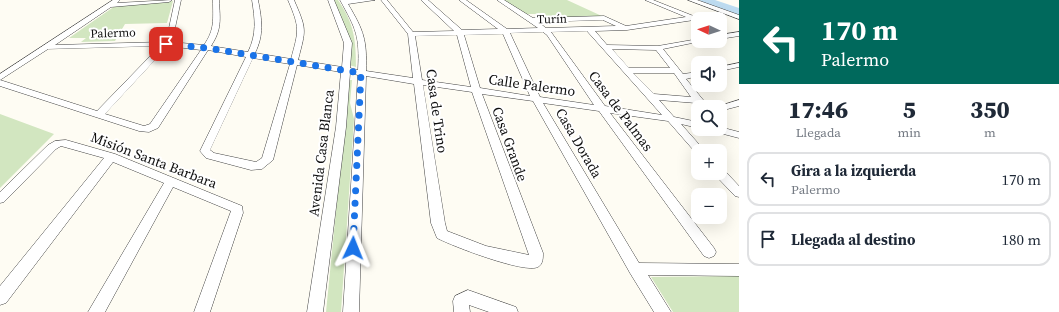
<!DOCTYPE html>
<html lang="es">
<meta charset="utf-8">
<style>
body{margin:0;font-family:"Source Serif 4",serif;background:#f6f6f7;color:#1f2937;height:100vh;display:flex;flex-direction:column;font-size:15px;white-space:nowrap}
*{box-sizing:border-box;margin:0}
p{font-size:13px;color:#747a83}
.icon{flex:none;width:22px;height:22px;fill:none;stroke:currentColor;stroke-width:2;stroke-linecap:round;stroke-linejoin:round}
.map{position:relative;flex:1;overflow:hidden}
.details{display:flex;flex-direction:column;background:#fff;width:320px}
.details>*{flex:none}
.top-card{background:#00695c;color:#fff;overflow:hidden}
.needle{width:26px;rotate:274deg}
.fabs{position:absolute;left:691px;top:12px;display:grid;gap:8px}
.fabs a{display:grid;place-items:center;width:36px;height:36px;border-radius:8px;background:#fff;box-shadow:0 4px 16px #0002;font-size:20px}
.pin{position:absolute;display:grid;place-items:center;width:34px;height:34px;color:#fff;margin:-17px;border-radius:8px;box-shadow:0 2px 6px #0006}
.me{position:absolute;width:44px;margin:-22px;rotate:2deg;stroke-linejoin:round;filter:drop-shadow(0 0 3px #0008)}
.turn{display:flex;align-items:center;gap:14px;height:84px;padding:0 16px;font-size:18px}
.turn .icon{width:52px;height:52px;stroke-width:2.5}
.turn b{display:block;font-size:28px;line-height:34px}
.eta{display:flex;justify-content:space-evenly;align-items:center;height:68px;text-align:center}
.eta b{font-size:24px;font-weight:800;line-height:28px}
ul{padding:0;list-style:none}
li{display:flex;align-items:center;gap:12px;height:54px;margin:0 8px 6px;padding:0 8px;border:2px solid #e0e1e3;border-radius:12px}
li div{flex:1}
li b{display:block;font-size:15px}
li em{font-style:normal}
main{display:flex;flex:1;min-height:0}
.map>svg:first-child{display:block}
.green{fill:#d2e6c0}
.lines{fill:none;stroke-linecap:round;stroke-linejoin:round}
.river{fill:#bddbf0;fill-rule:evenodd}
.minor-casing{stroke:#434343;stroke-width:1}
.minor{fill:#fff;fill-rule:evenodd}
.route{stroke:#1a73e8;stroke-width:7;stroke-dasharray:0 12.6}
.labels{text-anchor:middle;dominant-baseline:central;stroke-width:4;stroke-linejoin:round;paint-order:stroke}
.far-street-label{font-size:12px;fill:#101010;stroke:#fff}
.street-label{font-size:14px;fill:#101010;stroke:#fff}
</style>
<main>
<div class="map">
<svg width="739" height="312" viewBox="0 0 739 312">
<rect width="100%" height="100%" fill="#fefcf3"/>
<path class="green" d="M332 0H338C354 23 356 40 356 67L349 65C351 35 346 26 332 0Z
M503 0H567L604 17 549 18 544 14H526Z
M173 1 167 23 125 24 115 41 81 42 86 38H69L115 6Z
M349 80H352L350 103 354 119 341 312H326Z
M0 114 54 134 0 188Z
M739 276V312H673L651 277Z"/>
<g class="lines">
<path class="river" d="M700 0H715L739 8V15L701 2Z"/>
<defs>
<path id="minor" d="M113 0H120L117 3 172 0 169 2 111 7 55 45 163 42 169 28 175 0H181L175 28 170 42 204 45C215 29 213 20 213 0H219C220 20 222 29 211 46L248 52C257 34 255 19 252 0H258C262 20 264 35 255 53L291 59C299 30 300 28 288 0H294C307 30 306 29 298 60L342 67 344 43 328 0H334L352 43 350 68 358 70C360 36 356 29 340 0H375L348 4C364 31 367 40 366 71L413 78 408 34 381 0H387L413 32 454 31 421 0H428L462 30 498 29 459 0H466L507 29 538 28 497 0H504L533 18 604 16 626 26 686 17 645 0H653L696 17V19L694 20 627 30 595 31 607 45 658 46 698 39V41H702L663 49 683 74 698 72V76L686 79 709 107H699L696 103 659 100 674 117 698 122V128L681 124 705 151H698V154L696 153 668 121 610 113 714 248 716 252 714 256 709 258 704 256 599 111 543 103 639 263 739 264V276L648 275 671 312H654L630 273 533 101 482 94 543 253C543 258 543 264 538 267 525 274 452 246 437 238L431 223 414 84 366 76 359 312H343L358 75 350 73 346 127 323 312H307L336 127 341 72 297 65 273 160 262 169 251 170 206 158 200 151 246 57 208 50 158 128 149 132 139 131 0 86V74ZM603 20 616 26 546 28 538 22ZM587 31 662 115 605 106 551 32ZM543 32 547 35 594 105 540 97 510 33ZM503 34 530 96 480 88 464 35ZM457 35 471 87 422 80 415 36ZM160 46 97 111 0 80 48 49ZM168 46 201 50 150 124 144 126 105 114ZM612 49 656 50 670 68H629ZM253 58 290 64 262 158 256 162 214 153 210 150ZM633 73H674L691 97 654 94ZM423 85 472 92 529 255 486 246 447 231 445 223Z
M688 0H697L739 15V19Z
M739 32V36L720 39V35Z
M739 63V67L720 71V67Z
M739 100V106L720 111V107H716Z
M720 127 739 132V138L712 131 711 129H720Z
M66 140 115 154 242 206 243 213 210 312H194L231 211 173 187 105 312H88L164 183 113 162 6 303 0 305V286L104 158 61 146 56 149 4 202 0 203V192L48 145 55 141Z
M720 169 724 170 739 186V197L735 196 716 176 714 173H720Z
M468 290 516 307 518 312H489L469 305 470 312H454L453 301 455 296Z"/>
</defs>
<use href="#minor" class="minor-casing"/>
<use href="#minor" class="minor"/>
</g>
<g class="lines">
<path class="route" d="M166 44 207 48 361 73 353 248"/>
</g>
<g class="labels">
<g class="far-street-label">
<text transform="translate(552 19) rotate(-1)">Turín</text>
<text transform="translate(113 33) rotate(-2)">Palermo</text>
</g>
<g class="street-label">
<text transform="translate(532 85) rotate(8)">Calle Palermo</text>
<text transform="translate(437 111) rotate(82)">Casa de Trino</text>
<text transform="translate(621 111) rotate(53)">Casa de Palmas</text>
<text transform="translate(579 143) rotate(60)">Casa Dorada</text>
<text transform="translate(510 144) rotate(70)">Casa Grande</text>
<text transform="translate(321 153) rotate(-83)">Avenida Casa Blanca</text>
<text transform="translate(154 160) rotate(21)">Misión Santa Barbara</text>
</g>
</g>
</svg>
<div class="fabs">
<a><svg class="needle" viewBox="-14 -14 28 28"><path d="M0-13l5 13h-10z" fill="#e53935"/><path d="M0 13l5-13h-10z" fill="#747a83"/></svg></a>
<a><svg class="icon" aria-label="sound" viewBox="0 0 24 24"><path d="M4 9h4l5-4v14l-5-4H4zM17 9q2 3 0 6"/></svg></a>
<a><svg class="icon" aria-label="search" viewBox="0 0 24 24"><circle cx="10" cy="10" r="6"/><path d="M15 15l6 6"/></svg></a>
<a>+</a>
<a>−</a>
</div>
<div class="pin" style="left:166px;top:44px;background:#d93025"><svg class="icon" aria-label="arrive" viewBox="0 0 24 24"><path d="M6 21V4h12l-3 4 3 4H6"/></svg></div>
<svg class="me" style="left:353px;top:248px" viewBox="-20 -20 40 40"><path d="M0-17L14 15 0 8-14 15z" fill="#1a73e8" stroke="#fff" stroke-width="4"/></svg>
</div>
<section class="details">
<div class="top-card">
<div class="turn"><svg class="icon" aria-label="left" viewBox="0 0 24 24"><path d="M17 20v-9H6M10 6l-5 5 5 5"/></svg><div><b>170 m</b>Palermo</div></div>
</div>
<div class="eta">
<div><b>17:46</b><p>Llegada</p></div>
<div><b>5</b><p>min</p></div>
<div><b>350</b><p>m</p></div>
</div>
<ul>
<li><svg class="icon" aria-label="left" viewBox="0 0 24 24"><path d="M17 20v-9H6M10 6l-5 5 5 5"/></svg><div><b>Gira a la izquierda</b><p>Palermo</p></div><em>170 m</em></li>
<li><svg class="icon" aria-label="arrive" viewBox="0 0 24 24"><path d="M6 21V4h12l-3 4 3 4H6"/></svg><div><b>Llegada al destino</b></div><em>180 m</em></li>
</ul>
</section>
</main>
